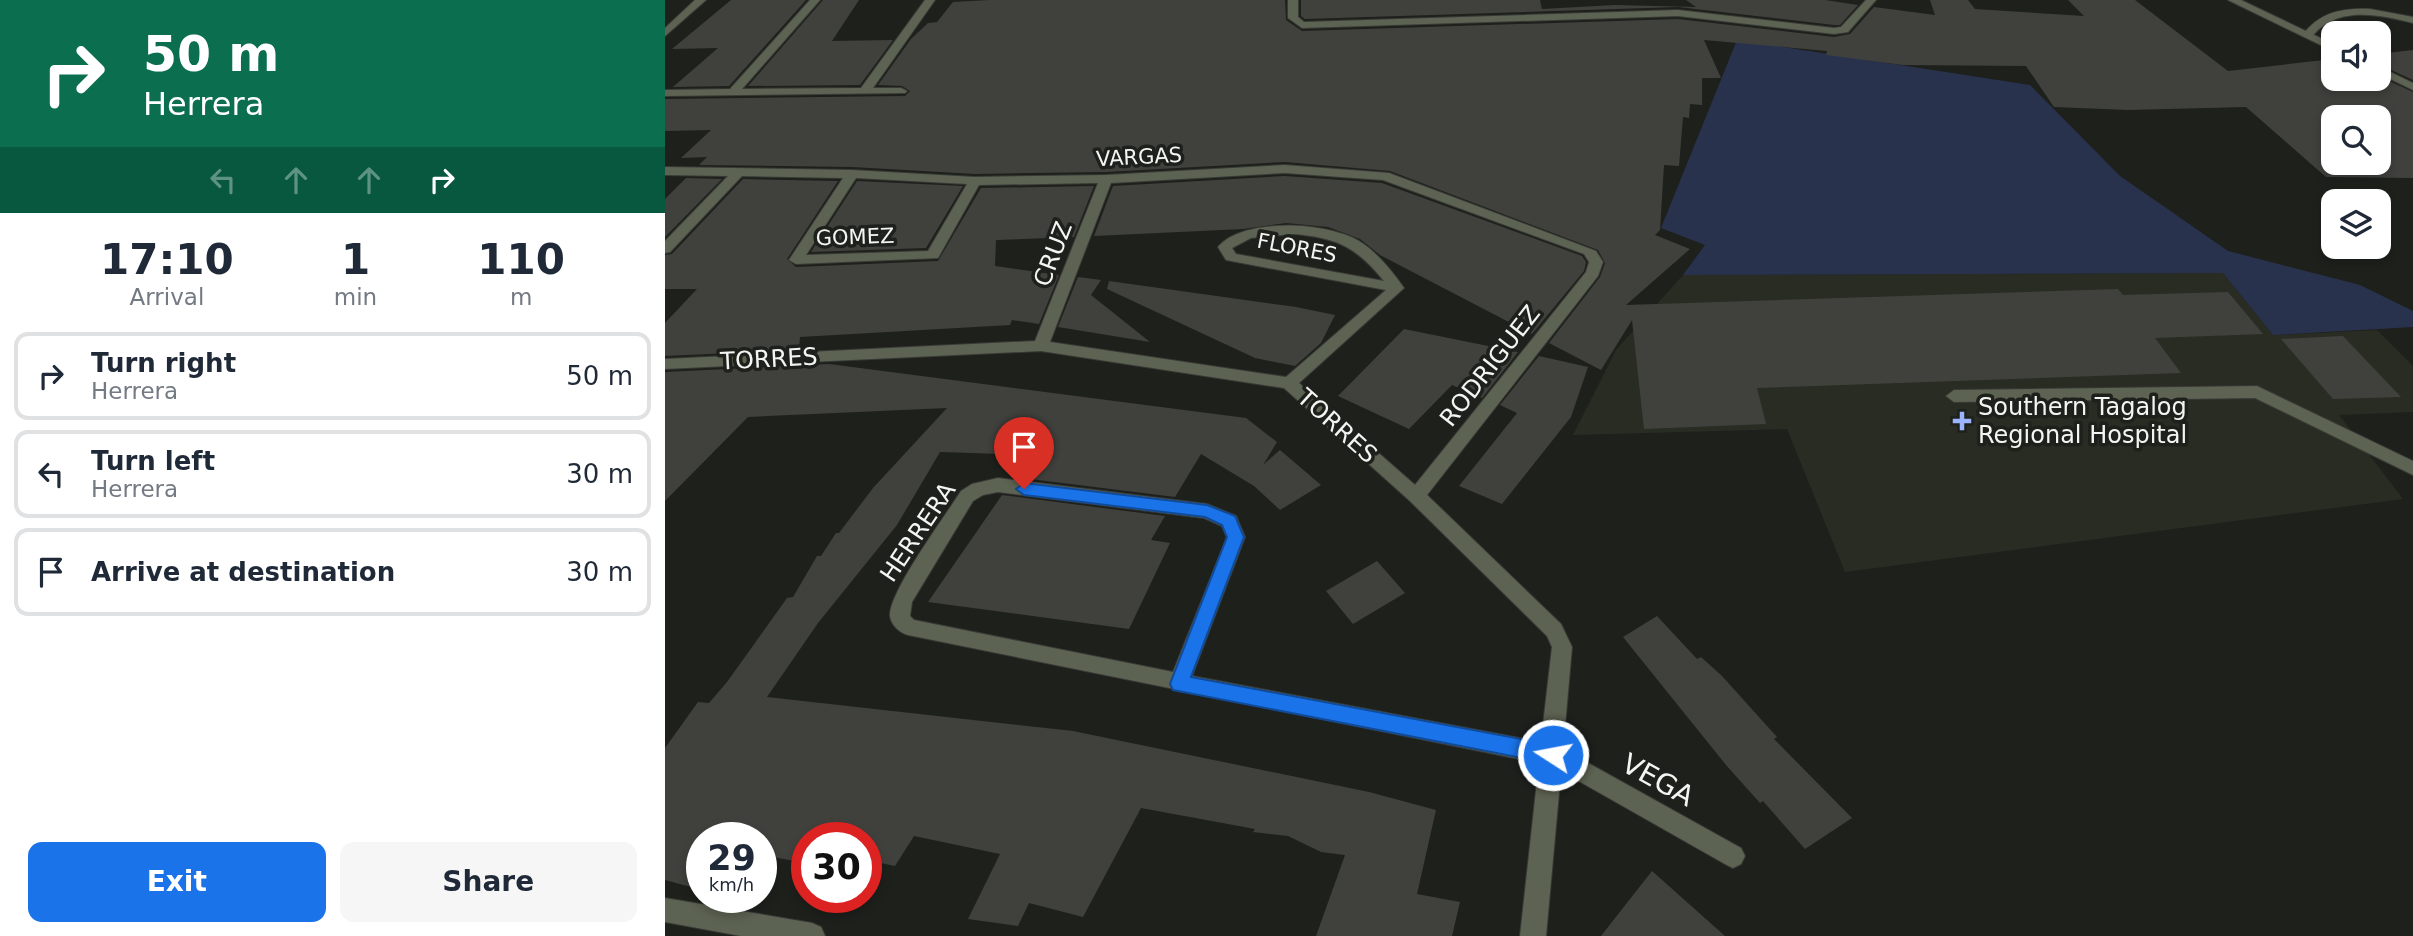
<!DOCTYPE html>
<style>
body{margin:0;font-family:"DejaVu Sans",sans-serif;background:#f6f6f7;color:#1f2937;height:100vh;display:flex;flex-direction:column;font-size:26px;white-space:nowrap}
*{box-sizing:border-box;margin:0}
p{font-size:23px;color:#747a83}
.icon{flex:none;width:38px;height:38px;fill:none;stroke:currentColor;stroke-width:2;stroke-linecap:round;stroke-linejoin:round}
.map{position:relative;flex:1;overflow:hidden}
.sheet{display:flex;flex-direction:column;background:#fff;width:665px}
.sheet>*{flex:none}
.banner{background:#0b6e4f;color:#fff;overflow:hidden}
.tools{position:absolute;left:1656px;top:21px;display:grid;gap:14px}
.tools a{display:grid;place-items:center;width:70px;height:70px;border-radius:14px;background:#fff;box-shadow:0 4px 10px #0003;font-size:35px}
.speed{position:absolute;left:21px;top:822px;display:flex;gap:14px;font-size:35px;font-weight:700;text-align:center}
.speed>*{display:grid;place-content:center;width:91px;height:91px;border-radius:50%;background:#fff;box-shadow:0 4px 10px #0003;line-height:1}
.speed small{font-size:18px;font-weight:400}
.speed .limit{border:10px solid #d22;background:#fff;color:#111}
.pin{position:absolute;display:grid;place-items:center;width:60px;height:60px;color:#fff;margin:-72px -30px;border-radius:50% 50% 50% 0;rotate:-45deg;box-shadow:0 0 7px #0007}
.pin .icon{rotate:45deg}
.me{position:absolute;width:77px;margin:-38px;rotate:281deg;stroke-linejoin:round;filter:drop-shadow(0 0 5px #0008)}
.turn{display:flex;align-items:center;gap:24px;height:147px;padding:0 28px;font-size:32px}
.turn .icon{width:91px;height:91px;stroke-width:2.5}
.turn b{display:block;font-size:49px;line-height:60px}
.lanes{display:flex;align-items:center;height:66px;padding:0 28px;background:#0003;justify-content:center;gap:35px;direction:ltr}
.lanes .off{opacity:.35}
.eta{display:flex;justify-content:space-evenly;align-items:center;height:119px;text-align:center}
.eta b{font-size:42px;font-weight:600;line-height:49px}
.button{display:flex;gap:14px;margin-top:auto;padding:14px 28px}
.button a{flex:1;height:80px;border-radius:14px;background:#1a73e8;color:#fff;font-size:28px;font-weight:600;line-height:80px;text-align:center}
.button a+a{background:#f6f6f7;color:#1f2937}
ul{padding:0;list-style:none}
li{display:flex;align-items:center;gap:21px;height:88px;margin:0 14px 10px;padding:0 14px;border:4px solid #e0e1e3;border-radius:14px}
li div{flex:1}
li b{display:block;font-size:26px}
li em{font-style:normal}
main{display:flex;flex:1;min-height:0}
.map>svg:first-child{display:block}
.built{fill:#292c23}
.green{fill:#29324d}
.building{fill:#40413d;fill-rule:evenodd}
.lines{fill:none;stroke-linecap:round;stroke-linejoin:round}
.service-casing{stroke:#383a36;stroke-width:2}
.minor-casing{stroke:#383a36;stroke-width:2}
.tertiary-casing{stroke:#383a36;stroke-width:2}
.service{fill:#5d6353;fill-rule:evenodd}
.minor{fill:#5d6353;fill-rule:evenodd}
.tertiary{fill:#5d6353;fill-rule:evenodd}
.route{fill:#1a73e8;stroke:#114b97;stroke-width:2}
.poi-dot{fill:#9cb4fd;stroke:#1e201c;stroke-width:2.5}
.labels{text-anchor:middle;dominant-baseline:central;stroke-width:7;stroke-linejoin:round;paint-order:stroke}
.far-street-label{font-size:21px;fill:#f4f5f2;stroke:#1e201c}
.street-label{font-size:24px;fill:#f4f5f2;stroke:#1e201c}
.poi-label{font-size:24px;fill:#f4f5f2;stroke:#1e201c;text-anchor:start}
.near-street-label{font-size:28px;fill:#f4f5f2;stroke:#1e201c}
</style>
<main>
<section class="sheet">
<div class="banner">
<div class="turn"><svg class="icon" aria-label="right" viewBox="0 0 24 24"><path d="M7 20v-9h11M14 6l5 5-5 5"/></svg><div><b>50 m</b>Herrera</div></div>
<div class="lanes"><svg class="icon off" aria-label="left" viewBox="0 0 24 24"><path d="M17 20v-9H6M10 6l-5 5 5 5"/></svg><svg class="icon off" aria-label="ahead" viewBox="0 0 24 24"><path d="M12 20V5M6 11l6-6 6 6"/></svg><svg class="icon off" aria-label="ahead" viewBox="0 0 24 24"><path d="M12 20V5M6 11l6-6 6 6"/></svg><svg class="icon" aria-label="right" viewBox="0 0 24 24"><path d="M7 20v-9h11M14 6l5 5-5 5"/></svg></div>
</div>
<div class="eta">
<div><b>17:10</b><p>Arrival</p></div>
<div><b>1</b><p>min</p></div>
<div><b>110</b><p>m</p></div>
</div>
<ul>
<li><svg class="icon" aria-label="right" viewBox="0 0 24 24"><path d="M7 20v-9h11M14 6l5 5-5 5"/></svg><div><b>Turn right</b><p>Herrera</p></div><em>50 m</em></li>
<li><svg class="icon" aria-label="left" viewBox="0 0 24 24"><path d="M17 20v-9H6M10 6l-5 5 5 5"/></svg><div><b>Turn left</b><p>Herrera</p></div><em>30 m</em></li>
<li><svg class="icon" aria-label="arrive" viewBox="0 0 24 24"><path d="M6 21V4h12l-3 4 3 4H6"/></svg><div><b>Arrive at destination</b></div><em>30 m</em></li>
</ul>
<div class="button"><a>Exit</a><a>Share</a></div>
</section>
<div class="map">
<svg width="1748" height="936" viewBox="0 0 1748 936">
<rect width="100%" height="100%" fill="#1e201c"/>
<path class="built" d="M1558 273 1608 335 1712 330 1748 366V412L1674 415 1738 499 1180 572 1122 429 908 435 951 350 1018 275Z"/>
<path class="green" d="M1072 40 1365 85 1455 176 1563 251 1695 285 1748 311V327L1608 335 1558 273 1018 275 1040 245 996 228Z"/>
<path class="building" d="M66 0H141L64 86 8 87 53 48 7 49Z
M158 0H194L167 41 228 40 195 85 83 86Z
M325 0H620L621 20 637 31 1013 19 1169 37 1185 34 1209 7 1270 15 1265 0H1303L1310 9 1419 16 1403 0H1470L1563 71 1668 59V79H1713V76L1748 92V178L1661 177 1581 107 1463 110 1389 107 1361 66 1238 65 1161 55 1162 51 1039 40 1056 78H1037V105L1025 104 1024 118 1018 117 1014 166 999 165 995 230 990 235 1025 249 961 305 1453 289 1458 295 1563 292 1598 334 1490 338 1516 373 1092 388 1101 424 979 429 967 320 936 370 884 343 935 277 940 263 933 250 725 171 620 162 441 172 310 174 187 167 34 165 42 157 16 158 46 130 0 131V99L240 96 245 91 237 86 213 85 246 39 263 23 272 22 288 2ZM1668 117H1713V163H1668Z
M636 0H875L877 9 950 5 1031 7 1021 0H1160L1193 5 1175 25H1169L1013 7 640 19 636 16Z
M1748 50V80L1713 64V54Z
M620 176 717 183 917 256 921 262 919 271 867 334 715 255 695 239 663 227 621 223 578 229 429 236 448 186Z
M21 178 57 179 0 237V199Z
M78 179 173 181 122 259 131 267 273 261 316 188 429 186 409 237 331 240 330 266 394 275 374 324 347 320 345 325 135 337 134 350 0 356V323L32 289H0V255L7 254Z
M192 181 298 186 261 248 146 252Z
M413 277 436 280 426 295 485 342 393 327Z
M444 281 631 307 670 315 656 343 630 366 590 358 442 289Z
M739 329 853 352 817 398 787 385 744 429 673 396Z
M1678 336 1736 397 1668 399 1616 339Z
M874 356 923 367 906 417 837 504 794 486 852 413 835 405Z
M164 364 581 418 612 442 598 465 615 450 656 485 615 510 589 486 536 454 510 497 349 477 365 455 275 452 232 525 153 623 102 697 408 731 704 792 771 810 752 894 795 902 787 936H651L680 855 656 852 623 836 588 832 590 829 476 808 418 917 364 903 353 926 303 919 335 854 249 836 230 866 201 860V838H142V863L96 855V838H37V890L0 880V748L33 702 44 703 62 682 122 598 128 597 152 556H156L171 533H174L208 488 282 408 83 417 0 501V372Z
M337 495 500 516 486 540 505 543 464 629 263 602Z
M712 561 740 593 688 624 661 591Z
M992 616 1032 659 1036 657 1057 676 1112 737 1109 739 1187 818 1140 849 1098 801 1095 803 1061 765 958 637Z
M987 871 1060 936H936Z"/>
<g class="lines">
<defs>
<path id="service" d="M1592 386 1748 461V475L1590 398 1289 402 1281 396 1289 390Z"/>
<path id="minor" d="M30 0H41L0 36V28Z
M145 0H155L77 89 196 88 260 0H270L208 88H236L242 91 240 93 0 96V90L65 89Z
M623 0H633V17L639 22 1013 10 1169 28 1176 27 1201 0H1211L1183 32 1169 34 1013 16 637 28 623 18Z
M1705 9 1748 17V23C1713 14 1670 5 1646 38L1637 36C1654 12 1677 8 1705 9Z
M620 165 724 173 931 251 938 262 933 276 762 495 896 624 907 647 898 749 1076 848 1080 856 1076 864 1068 868 1060 864 896 771 881 936H855L874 763 243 635C235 633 226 625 225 616 223 593 281 515 296 491L307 484 333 478 542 504 571 516 580 537 527 676 876 742 887 647 882 636 745 501 619 388 376 351 0 369V359L370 341 433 183 314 185 273 258 131 264 124 260 178 178 77 176 5 252 0 253V241L63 176 0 175V167L187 170 310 177 441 175ZM620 173 718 180 919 254 924 262 921 272 750 485 634 383 739 288C727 271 712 252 694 241 662 222 578 217 553 247L561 260 721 290 621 377 385 342 446 183ZM191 178 302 184 263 251 141 255ZM629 234C673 238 691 247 719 281L571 254 567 248 586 238ZM333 492 539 518 557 526 562 537 508 672 249 620 245 616 247 602 308 501 318 495Z
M0 898 147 923 156 927 160 936H76L0 922Z"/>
<path id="tertiary" d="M1563 0H1576L1668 44V51Z
M1713 66 1748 83V90L1713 73Z"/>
</defs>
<use href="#service" class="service-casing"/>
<use href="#minor" class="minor-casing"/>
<use href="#tertiary" class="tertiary-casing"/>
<use href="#service" class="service"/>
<use href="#minor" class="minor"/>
<use href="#tertiary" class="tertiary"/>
</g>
<path class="route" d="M359 483 542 505 570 516 579 537 526 677 888 745 895 748 898 755 895 761 888 764 508 690 505 684 562 537 557 525 540 517 359 495 351 489Z"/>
<path class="poi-dot" d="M1293.5 410.5h7v7h7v7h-7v7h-7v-7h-7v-7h7z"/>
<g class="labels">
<g class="far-street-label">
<text transform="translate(474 157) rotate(-3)">VARGAS</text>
<text transform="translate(190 237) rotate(-2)">GOMEZ</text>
<text transform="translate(632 248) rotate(11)">FLORES</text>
</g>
<g class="street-label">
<text transform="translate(388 254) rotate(-69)">CRUZ</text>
<text transform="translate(104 359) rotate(-3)">TORRES</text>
<text transform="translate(825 366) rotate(-52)">RODRIGUEZ</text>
<text transform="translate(672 426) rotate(42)">TORRES</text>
<text transform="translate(253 532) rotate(-56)">HERRERA</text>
</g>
<g class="poi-label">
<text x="1313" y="407">Southern Tagalog<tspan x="1313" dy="28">Regional Hospital</tspan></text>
</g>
<g class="near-street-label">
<text transform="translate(993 780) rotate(29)">VEGA</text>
</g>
</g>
</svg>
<div class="tools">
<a><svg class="icon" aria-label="sound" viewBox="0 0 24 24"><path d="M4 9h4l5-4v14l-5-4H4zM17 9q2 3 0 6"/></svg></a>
<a><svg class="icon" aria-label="search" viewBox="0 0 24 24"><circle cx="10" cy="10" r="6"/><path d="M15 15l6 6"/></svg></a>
<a><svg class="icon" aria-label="layers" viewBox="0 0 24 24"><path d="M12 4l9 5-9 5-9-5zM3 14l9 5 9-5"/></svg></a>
</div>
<div class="speed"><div>29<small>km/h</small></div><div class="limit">30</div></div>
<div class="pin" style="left:359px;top:489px;background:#d93025"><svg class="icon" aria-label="arrive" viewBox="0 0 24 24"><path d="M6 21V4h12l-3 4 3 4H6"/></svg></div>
<svg class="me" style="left:888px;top:755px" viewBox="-20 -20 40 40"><circle r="17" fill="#1a73e8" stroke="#fff" stroke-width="3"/><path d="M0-11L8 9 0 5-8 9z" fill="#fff"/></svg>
</div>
</main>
